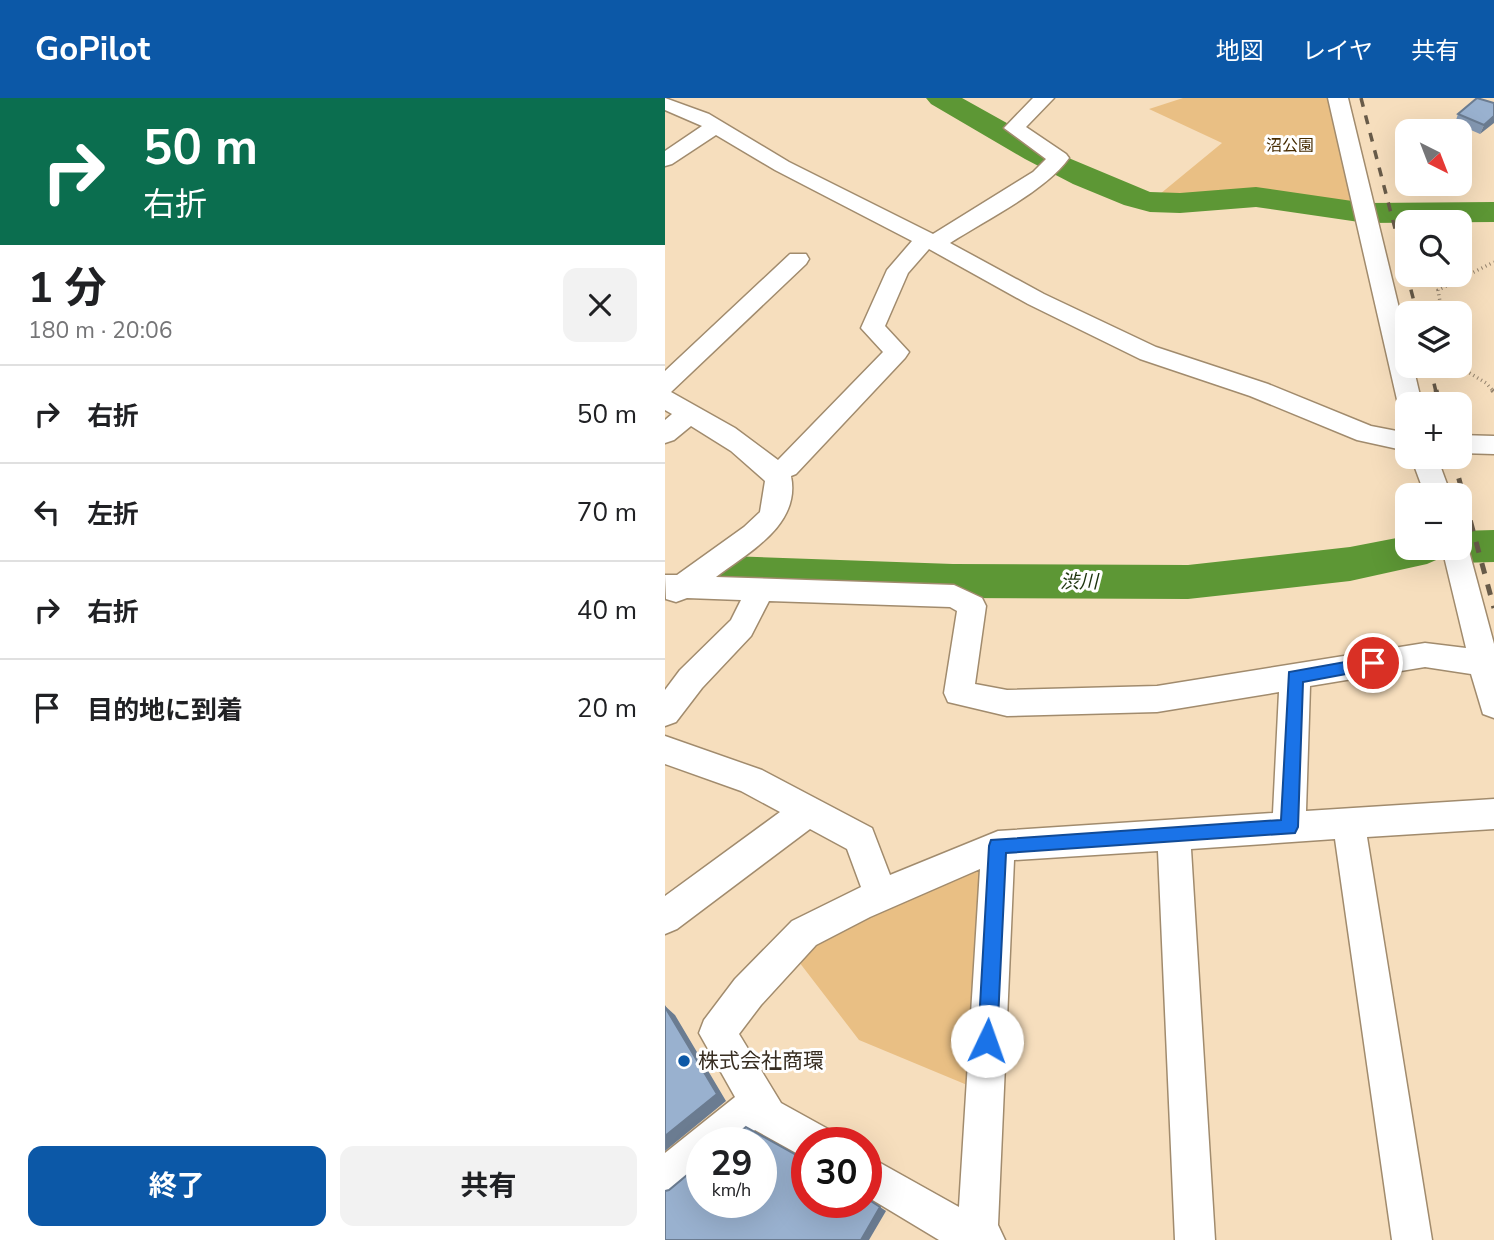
<!DOCTYPE html>
<html lang="ja">
<meta charset="utf-8">
<style>
body{margin:0;font-family:"Nunito Sans","Noto Sans JP",sans-serif;background:#f2f2f2;color:#202124;height:100vh;display:flex;flex-direction:column;font-size:26px;white-space:nowrap}
*{box-sizing:border-box;margin:0}
p{font-size:23px;color:#757577}
.icon{flex:none;width:38px;height:38px;fill:none;stroke:currentColor;stroke-width:2;stroke-linecap:round;stroke-linejoin:round}
.map{position:relative;flex:1;overflow:hidden}
.side{display:flex;flex-direction:column;background:#fff;width:665px}
.side>*{flex:none}
.hud{background:#0b6e4f;color:#fff;overflow:hidden}
.needle{width:46px;rotate:138deg}
.buttons{position:absolute;left:730px;top:21px;display:grid;gap:14px}
.buttons a{display:grid;place-items:center;width:77px;height:77px;border-radius:14px;background:#fff;box-shadow:0 7px 28px #0002;font-size:35px}
.speed{position:absolute;left:21px;top:1029px;display:flex;gap:14px;font-size:35px;font-weight:700;text-align:center}
.speed>*{display:grid;place-content:center;width:91px;height:91px;border-radius:50%;background:#fff;box-shadow:0 7px 28px #0002;line-height:1}
.speed small{font-size:18px;font-weight:400}
.speed .limit{border:10px solid #d22;background:#fff;color:#111}
.pin{position:absolute;display:grid;place-items:center;width:60px;height:60px;color:#fff;margin:-30px;border:4px solid #fff;border-radius:50%;box-shadow:0 2px 7px #0007}
.me{position:absolute;width:77px;margin:-38px;rotate:3deg;stroke-linejoin:round;filter:drop-shadow(0 0 5px #0008)}
.turn{display:flex;align-items:center;gap:24px;height:147px;padding:0 28px;font-size:32px}
.turn .icon{width:91px;height:91px;stroke-width:2.5}
.turn b{display:block;font-size:49px;line-height:60px}
.round{display:grid;place-items:center;flex:none;width:74px;height:74px;border-radius:14px;background:#f2f2f2}
.overview{display:flex;align-items:center;justify-content:space-between;height:119px;padding:0 28px}
h1{font-size:42px;font-weight:700;line-height:52px}
.action{display:flex;gap:14px;margin-top:auto;padding:14px 28px}
.action a{flex:1;height:80px;border-radius:14px;background:#0c58a7;color:#fff;font-size:28px;font-weight:700;line-height:80px;text-align:center}
.action a+a{background:#f2f2f2;color:#202124}
ul{padding:0;list-style:none}
li{display:flex;align-items:center;gap:21px;height:98px;padding:0 28px;border-top:2px solid #e0e0e0}
li div{flex:1}
li b{display:block;font-size:26px}
li em{font-style:normal}
header{display:flex;align-items:center;gap:42px;box-sizing:border-box;height:98px;padding:0 35px;background:#0c58a7;color:#fff}
header strong{font-size:33px}
nav{display:flex;gap:38px;margin-inline-start:auto;font-size:24px}
main{display:flex;flex:1;min-height:0}
.map>svg:first-child{display:block}
.green{fill:#e9bf84}
.lines{fill:none;stroke-linecap:round;stroke-linejoin:round}
.river{fill:#5d9735;fill-rule:evenodd}
.minor-casing{stroke:#a18b6d;stroke-width:3}
.path-far1{stroke:#95846e;stroke-width:3.5;stroke-dasharray:1 3.5;stroke-linecap:butt}
.path{stroke:#95846e;stroke-width:4.5;stroke-dasharray:2 5;stroke-linecap:butt}
.minor{fill:#fff;fill-rule:evenodd}
.rail-far1{stroke:#685b49;stroke-width:3.5;stroke-dasharray:9 9;stroke-linecap:butt}
.rail{stroke:#685b49;stroke-width:5;stroke-dasharray:11 11;stroke-linecap:butt}
.wall{fill:#8498b2}
.shaded-wall{fill:#6b7c91}
.building{fill:#99b1cf;stroke:#6b7c91;stroke-width:2}
.route{fill:#1a73e8;stroke:#114b97;stroke-width:2}
.poi-dot{fill:#0c58a7;stroke:#fff;stroke-width:2.5}
.labels{text-anchor:middle;dominant-baseline:central;stroke-width:6;stroke-linejoin:round;paint-order:stroke}
.far-park-label{font-size:16px;fill:#462b00;stroke:#fff}
.water-label{font-size:19px;font-style:italic;fill:#1c330c;stroke:#fff}
.near-poi-label{font-size:21px;fill:#372d21;stroke:#fff;text-anchor:start}
</style>
<header>
<strong>GoPilot</strong>
<nav><a>地図</a><a>レイヤ</a><a>共有</a></nav>
</header>
<main>
<section class="side">
<div class="hud">
<div class="turn"><svg class="icon" aria-label="right" viewBox="0 0 24 24"><path d="M7 20v-9h11M14 6l5 5-5 5"/></svg><div><b>50 m</b>右折</div></div>
</div>
<div class="overview"><div><h1>1 分</h1><p>180 m · 20:06</p></div><a class="round"><svg class="icon" aria-label="close" viewBox="0 0 24 24"><path d="M6 6l12 12M18 6L6 18"/></svg></a></div>
<ul>
<li><svg class="icon" aria-label="right" viewBox="0 0 24 24"><path d="M7 20v-9h11M14 6l5 5-5 5"/></svg><div><b>右折</b></div><em>50 m</em></li>
<li><svg class="icon" aria-label="left" viewBox="0 0 24 24"><path d="M17 20v-9H6M10 6l-5 5 5 5"/></svg><div><b>左折</b></div><em>70 m</em></li>
<li><svg class="icon" aria-label="right" viewBox="0 0 24 24"><path d="M7 20v-9h11M14 6l5 5-5 5"/></svg><div><b>右折</b></div><em>40 m</em></li>
<li><svg class="icon" aria-label="arrive" viewBox="0 0 24 24"><path d="M6 21V4h12l-3 4 3 4H6"/></svg><div><b>目的地に到着</b></div><em>20 m</em></li>
</ul>
<div class="action"><a>終了</a><a>共有</a></div>
</section>
<div class="map">
<svg width="829" height="1142" viewBox="0 0 829 1142">
<rect width="100%" height="100%" fill="#f6debd"/>
<path class="green" d="M518 0H663L686 105 598 92 548 93 510 99 495 96 557 45 484 11Z
M323 760 307 989 194 942 131 860 145 840Z"/>
<g class="lines">
<path class="river" d="M261 0H297L406 61 485 94 515 95 591 89 701 105 829 104V124L701 125 591 109 515 115 485 114 459 107 408 86 360 61 266 6Z
M829 432V464L794 465 778 459 762 466 685 483 523 501 288 500 64 492 49 487 43 475 49 463 64 458 288 466 523 467 685 449 742 438V450H794V433Z"/>
<defs>
<path id="minor" d="M0 0 44 16 124 64 268 136 368 74 381 61 339 30 368 0H389L361 29 401 56 404 60C382 92 319 123 285 145L379 196 491 249 603 286 706 328 742 335V353L692 342 585 298 475 261 363 206 264 151 243 175 220 228 244 254 240 260 131 376 126 378C136 427 84 454 51 479L289 487 317 500 321 508 310 586 342 592 492 588 760 545 801 550 777 450H794V440L801 442 829 546V620L818 616 806 576 760 569 645 588 641 713 829 701V731L702 739 767 1142H727L670 741 526 751 550 1142H510L493 753 349 762 333 1127 340 1142H274L201 1098V1057L294 1109 315 771 205 819 151 847 96 907 74 936 116 1005 163 1031 168 1045H142V1061L90 1032 74 1045H37V1075L14 1094 0 1100V1055L70 999 34 935 39 922 70 881 127 823 196 789 182 751 145 731 12 831 0 836V798L115 714 76 693 0 666V638L97 672 207 730 225 777 333 733 608 715 614 594 492 614 342 618 283 604 279 595 292 513 285 509 104 503 86 538 37 590 11 624 0 628V592L15 572 66 522 76 502 22 500 11 504 1 501 0 477H12L79 429 95 414 100 383 66 353 26 328 9 342 0 345V322L7 316 0 312V273L125 156H141L144 161 141 166 6 294 70 330 113 362 218 254 196 230 222 172 247 143 110 72 51 37 7 66 0 68V53L37 28 0 12Z
M663 0H683L742 243V268H748L757 306H742V314L736 312 733 306Z
M794 337 829 338V356L794 355Z
M746 359H772L786 397H760Z"/>
</defs>
<use href="#minor" class="minor-casing"/>
<path class="path-far1" d="M777 215 773 192 829 164
M793 268 821 285 829 294"/>
<path class="path" d="M827 292 829 294"/>
<use href="#minor" class="minor"/>
<path class="rail-far1" d="M696 0 752 215
M765 268 771 294"/>
<path class="rail" d="M771 292 774 306
M788 359 829 510"/>
</g>
<path class="wall" d="M829 5 815 36 790 25 793 16Z"/>
<path class="shaded-wall" d="M829 18V25L815 36 819 27Z
M0 908 10 917 61 1003 0 1053Z
M215 1109 221 1113 204 1142H196Z"/>
<path class="building" d="M812 0 829 5V18L819 27 793 16Z
M0 909 52 996 0 1038Z
M81 1029 133 1058 136 1057 137 1050 142 1053V1104H201V1100L215 1109 196 1142H0V1093L4 1092 28 1072 29 1054 37 1047V1104H96V1045H39L42 1042H65Z"/>
<path class="route" d="M708 559 713 561 716 565 713 570 638 584 633 729 630 735 341 755 332 943 329 950 322 953 315 950 313 943 324 748 326 742 616 722 624 574Z"/>
<circle class="poi-dot" cx="19" cy="963" r="7"/>
<g class="labels">
<g class="far-park-label">
<text x="625" y="48">沼公園</text>
</g>
<g class="water-label">
<text x="414" y="484">渋川</text>
</g>
<g class="near-poi-label">
<text x="33" y="963">株式会社商環</text>
</g>
</g>
</svg>
<div class="buttons">
<a><svg class="needle" viewBox="-14 -14 28 28"><path d="M0-13l5 13h-10z" fill="#e53935"/><path d="M0 13l5-13h-10z" fill="#757577"/></svg></a>
<a><svg class="icon" aria-label="search" viewBox="0 0 24 24"><circle cx="10" cy="10" r="6"/><path d="M15 15l6 6"/></svg></a>
<a><svg class="icon" aria-label="layers" viewBox="0 0 24 24"><path d="M12 4l9 5-9 5-9-5zM3 14l9 5 9-5"/></svg></a>
<a>+</a>
<a>−</a>
</div>
<div class="speed"><div>29<small>km/h</small></div><div class="limit">30</div></div>
<div class="pin" style="left:708px;top:565px;background:#d93025"><svg class="icon" aria-label="arrive" viewBox="0 0 24 24"><path d="M6 21V4h12l-3 4 3 4H6"/></svg></div>
<svg class="me" style="left:322px;top:943px" viewBox="-20 -20 40 40"><circle r="19" fill="#fff"/><path d="M0-13L10 11 0 6-10 11z" fill="#1a73e8"/></svg>
</div>
</main>
